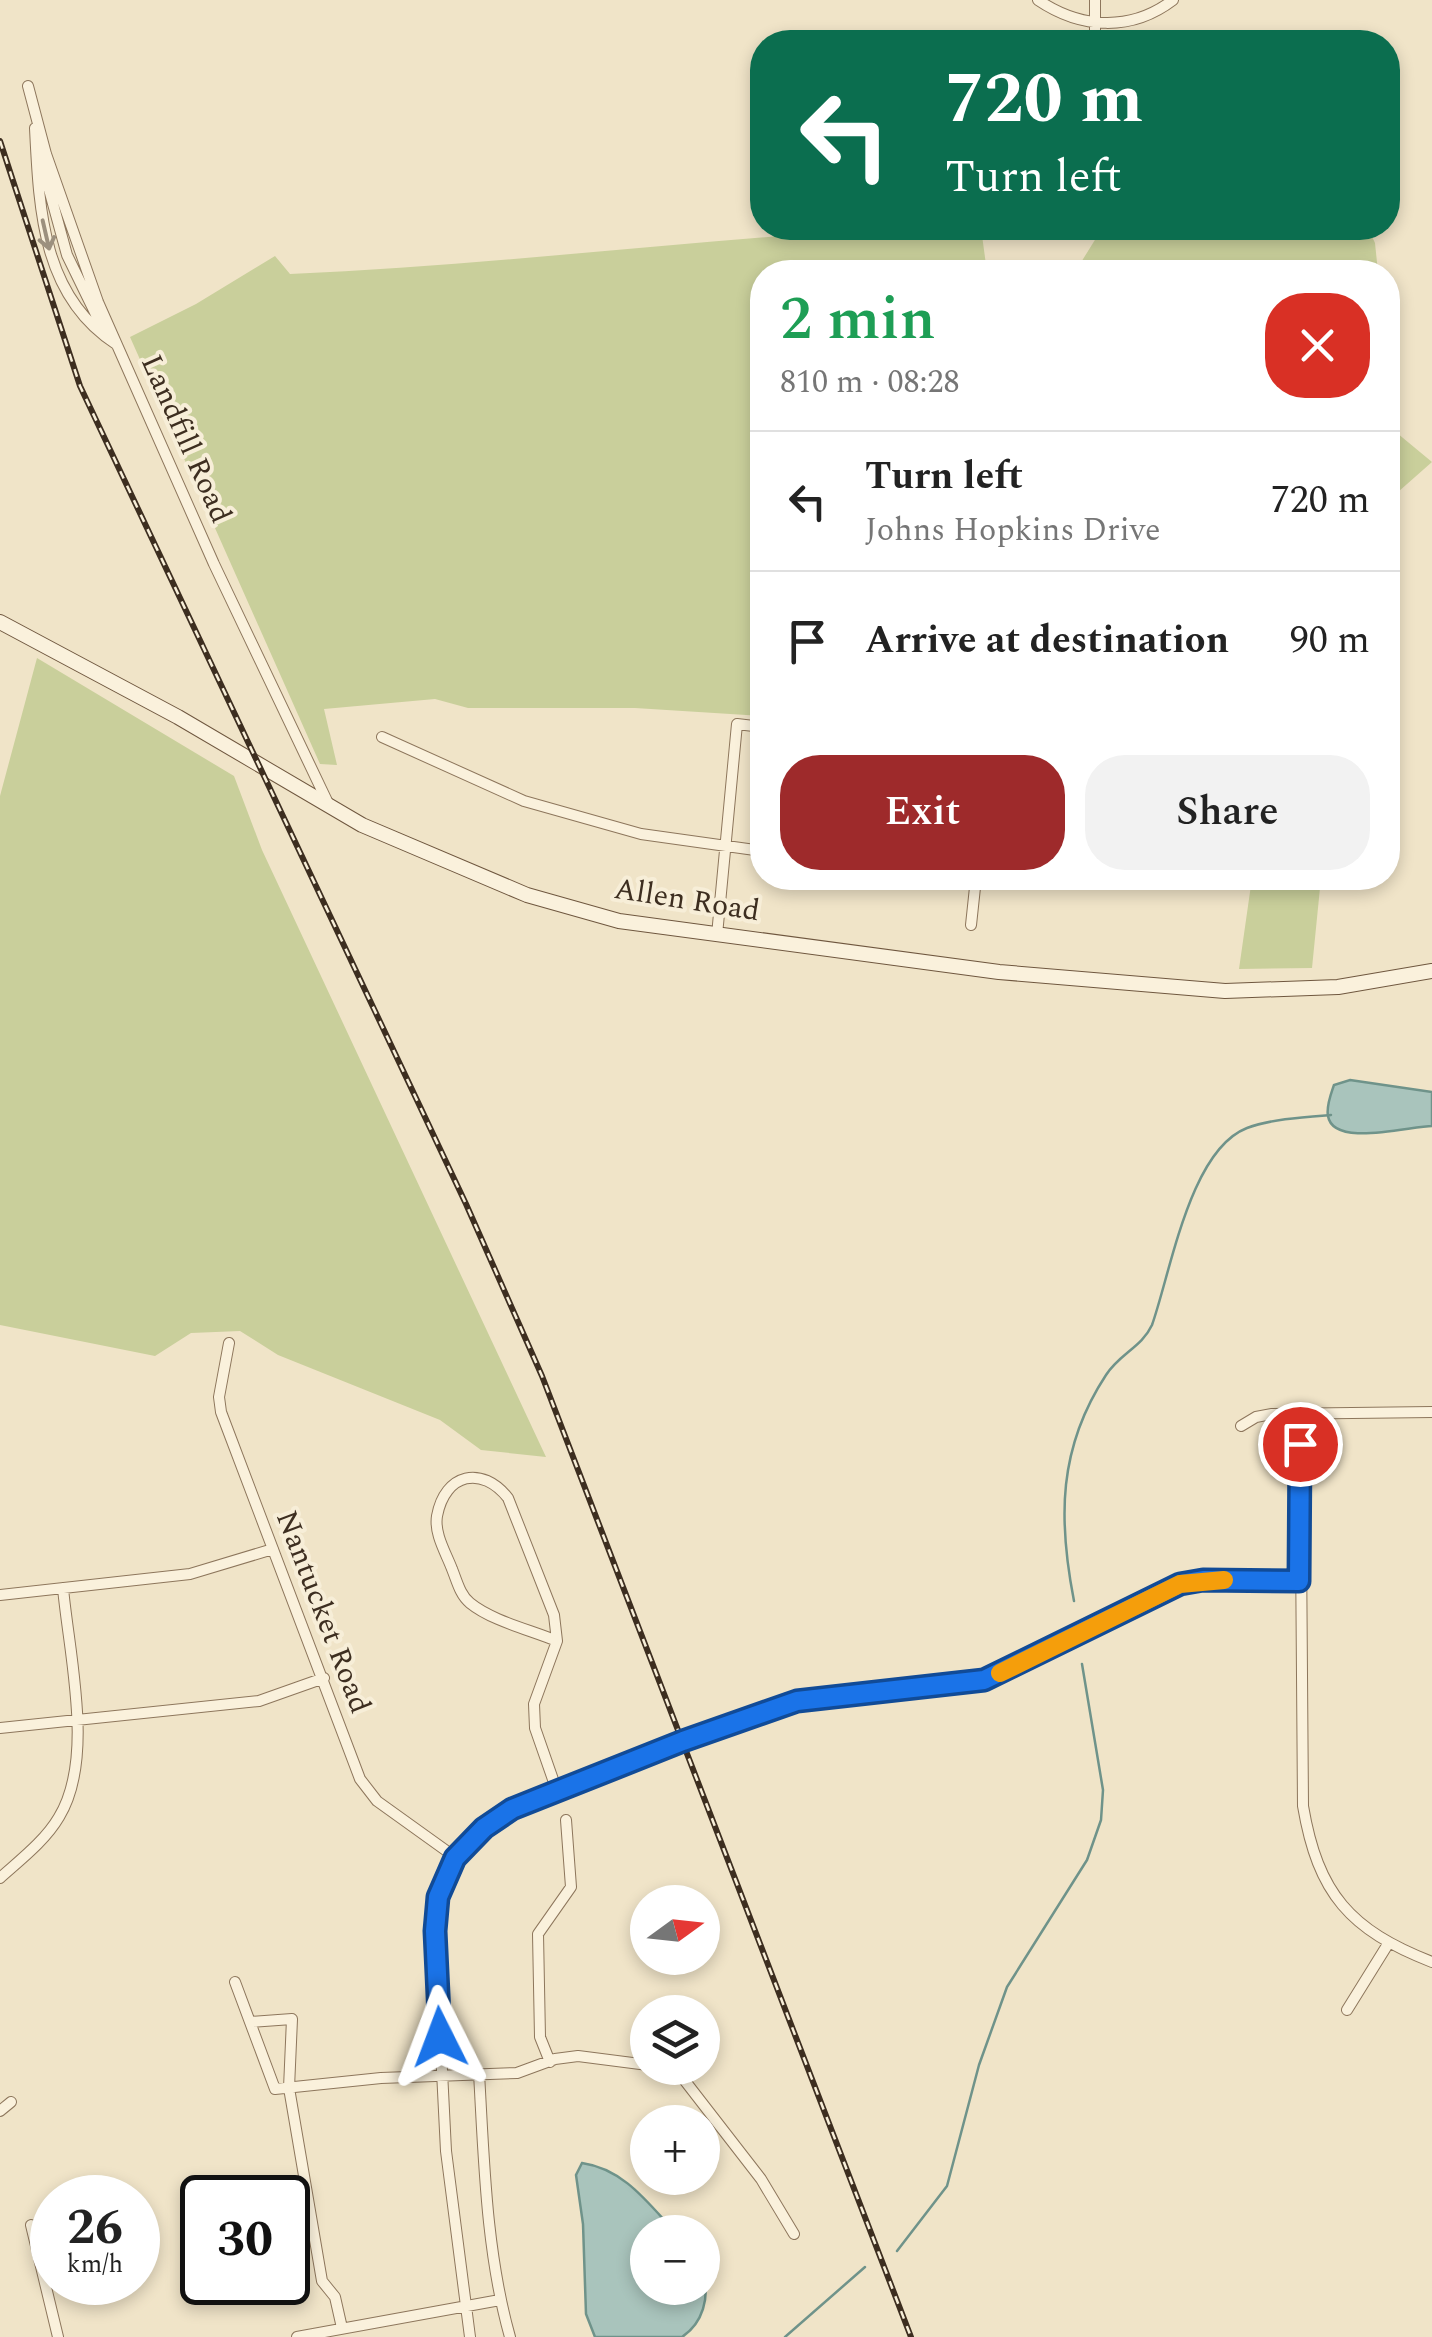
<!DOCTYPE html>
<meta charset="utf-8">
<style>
body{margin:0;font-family:Spectral,serif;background:#f2f2f2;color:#222;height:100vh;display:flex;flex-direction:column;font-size:38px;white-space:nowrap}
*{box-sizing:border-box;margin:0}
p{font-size:32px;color:#767676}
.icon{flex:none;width:55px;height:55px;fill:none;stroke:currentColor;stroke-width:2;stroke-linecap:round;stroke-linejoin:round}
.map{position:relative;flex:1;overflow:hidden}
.panel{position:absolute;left:750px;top:260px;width:650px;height:630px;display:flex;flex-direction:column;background:#fff;border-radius:40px;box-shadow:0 5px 15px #0003}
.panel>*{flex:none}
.banner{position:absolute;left:750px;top:30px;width:650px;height:210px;border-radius:40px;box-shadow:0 5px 15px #0003;background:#0b6e4f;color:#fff;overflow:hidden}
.needle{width:65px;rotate:75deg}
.buttons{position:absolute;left:630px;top:1885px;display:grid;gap:20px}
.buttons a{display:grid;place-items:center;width:90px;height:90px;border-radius:50%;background:#fff;box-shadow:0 5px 15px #0003;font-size:50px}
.speed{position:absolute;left:30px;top:2175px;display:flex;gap:20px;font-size:50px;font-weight:700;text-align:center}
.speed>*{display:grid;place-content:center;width:130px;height:130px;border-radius:50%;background:#fff;box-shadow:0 5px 15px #0003;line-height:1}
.speed small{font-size:25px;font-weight:400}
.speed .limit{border:5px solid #111;border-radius:15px;background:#fff;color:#111}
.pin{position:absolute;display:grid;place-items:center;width:85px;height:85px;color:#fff;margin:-42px;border:5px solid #fff;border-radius:50%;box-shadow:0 2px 10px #0007}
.me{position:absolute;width:110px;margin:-55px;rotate:357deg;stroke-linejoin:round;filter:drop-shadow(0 0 8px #0008)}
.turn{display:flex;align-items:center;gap:35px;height:210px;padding:0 30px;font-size:45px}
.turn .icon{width:130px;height:130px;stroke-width:2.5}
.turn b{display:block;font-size:70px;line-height:85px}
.round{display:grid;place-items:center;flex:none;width:105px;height:105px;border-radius:40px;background:#f2f2f2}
.head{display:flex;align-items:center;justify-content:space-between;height:170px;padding:0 30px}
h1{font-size:60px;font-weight:600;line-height:75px;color:#1e9e55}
.action{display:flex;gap:20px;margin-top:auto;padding:20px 30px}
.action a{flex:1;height:115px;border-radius:40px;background:#9e2a2b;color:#fff;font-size:40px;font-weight:600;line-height:115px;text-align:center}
.action a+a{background:#f2f2f2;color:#222}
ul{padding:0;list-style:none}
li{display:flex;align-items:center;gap:30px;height:140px;padding:0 30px;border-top:2px solid #e0e0e0}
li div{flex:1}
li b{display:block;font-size:38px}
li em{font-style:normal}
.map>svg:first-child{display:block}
.green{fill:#c9cf9b}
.water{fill:#a9c4bc;stroke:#6f938a;stroke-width:2.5}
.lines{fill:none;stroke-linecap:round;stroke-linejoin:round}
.stream{stroke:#6f938a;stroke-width:2.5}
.minor-casing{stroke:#8d765c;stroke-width:12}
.secondary-casing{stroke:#6f573f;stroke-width:16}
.minor{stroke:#faf1dc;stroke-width:10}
.secondary{stroke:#faf1dc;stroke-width:14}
.rail-casing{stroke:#3d2e20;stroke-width:6}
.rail{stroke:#f7eed8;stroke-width:2.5;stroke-dasharray:8;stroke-linecap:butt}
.oneway{stroke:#9c907e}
.route-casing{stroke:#114b97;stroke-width:25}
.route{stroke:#1a73e8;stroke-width:18}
.slow{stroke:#f59e0b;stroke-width:18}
.labels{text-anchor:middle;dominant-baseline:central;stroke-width:8;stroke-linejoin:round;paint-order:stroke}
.street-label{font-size:30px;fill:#3d2e20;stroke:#f7eed8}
</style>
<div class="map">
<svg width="1432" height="2337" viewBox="0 0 1432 2337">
<rect width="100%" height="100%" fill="#f0e4c8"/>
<path class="green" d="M895 228H981L987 272H762V716L635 708H468L435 699 324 709 337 765 320 764 130 337 196 304 275 256 290 274C492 265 693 240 895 228Z
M1162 228H1368L1375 243 1378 272H1075L1098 235Z
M1388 355 1397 433 1432 462 1398 492 1388 517Z
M37 658 234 776 262 850 546 1457 481 1450 440 1420 278 1355 240 1331 191 1333 155 1356 0 1325V796Z
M1252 878H1321L1312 968 1239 969Z"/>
<path class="water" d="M1350 1080 1432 1092V1126C1410 1126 1333 1148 1328 1116 1326 1106 1331 1094 1334 1085Z
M582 2163C624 2169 648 2203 675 2232H648V2288H702L703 2274C710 2297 703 2323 682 2337H595L586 2314 583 2224 576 2175Z"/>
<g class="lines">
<path class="stream" d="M1074 1601C1058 1519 1058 1448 1106 1375 1119 1354 1142 1347 1152 1325 1171 1271 1190 1150 1247 1128 1271 1119 1305 1117 1331 1115
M897 2251 947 2186 979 2065 1007 1987 1087 1860 1101 1820 1103 1790 1082 1664
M785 2337 865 2267"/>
<defs>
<path id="minor" d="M1038 0C1081 29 1131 32 1173 0
M1095 42V0
M28 86 46 154 98 302 214 564 327 801
M35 128C39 209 42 296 116 344
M41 160 67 255 104 331
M382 737 524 801 641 834 762 851
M971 925 976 878
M717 935 737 724 762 727
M229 1343 219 1397 221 1412 360 1779 377 1801 455 1857
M1300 1414 1303 1806C1318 1894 1350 1930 1432 1962
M1241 1426 1256 1417 1272 1414 1432 1412
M0 1595 190 1574 273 1549
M0 1728 259 1701 324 1678
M557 1791 535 1728 534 1704 557 1641 554 1615 508 1498C482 1465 445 1473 437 1516 434 1534 446 1553 452 1569 457 1581 460 1595 470 1603 492 1621 531 1630 557 1641
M0 1878C20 1860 45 1841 59 1817 95 1758 69 1655 63 1588
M235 1982 275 2089 381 2078 517 2073 555 2059 578 2056 648 2065
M1347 2010 1388 1944
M250 2022 292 2019 289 2088 322 2281 335 2297 342 2328
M550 2062 540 2037 538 1934 571 1887 566 1820
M675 2068 761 2179 794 2234
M479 2073C484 2160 486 2252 510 2337
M0 2111 11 2102
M31 2225 58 2337
M297 2337 500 2300
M470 2337 446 2151 435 1931 438 1897 455 1857 483 1828 512 1809 683 1741 797 1701 983 1680 1179 1584 1203 1580 1299 1581"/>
<path id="secondary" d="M0 622 178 717 362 825 527 895 619 921 999 972 1225 991 1338 987 1432 971"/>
</defs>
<use href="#minor" class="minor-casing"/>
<use href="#secondary" class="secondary-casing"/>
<use href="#minor" class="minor"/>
<use href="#secondary" class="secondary"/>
<defs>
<path id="rail" d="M0 141 80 386 466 1204 542 1376 911 2337"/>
</defs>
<use href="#rail" class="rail-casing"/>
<use href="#rail" class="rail"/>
</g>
<defs><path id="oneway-shaft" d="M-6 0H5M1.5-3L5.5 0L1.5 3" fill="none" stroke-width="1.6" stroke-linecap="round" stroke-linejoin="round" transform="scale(2.5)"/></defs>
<use class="oneway" href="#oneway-shaft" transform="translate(46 235) rotate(77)"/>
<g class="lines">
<defs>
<path id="route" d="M440 2037 435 1931 438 1897 455 1858 484 1828 512 1809 683 1741 797 1701 984 1680 1180 1584 1203 1580 1299 1581 1300 1444"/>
</defs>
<use href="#route" class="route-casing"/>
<use href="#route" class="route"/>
<path class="slow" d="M1000 1673 1180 1584 1224 1580"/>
</g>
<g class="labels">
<g class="street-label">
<text transform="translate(186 439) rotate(66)">Landfill Road</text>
<text transform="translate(687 900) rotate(9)">Allen Road</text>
<text transform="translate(323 1612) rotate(69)">Nantucket Road</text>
</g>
</g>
</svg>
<div class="buttons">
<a><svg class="needle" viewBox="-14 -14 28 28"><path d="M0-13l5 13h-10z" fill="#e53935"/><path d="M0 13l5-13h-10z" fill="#767676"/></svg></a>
<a><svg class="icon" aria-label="layers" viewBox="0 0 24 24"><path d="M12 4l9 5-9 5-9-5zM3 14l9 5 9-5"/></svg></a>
<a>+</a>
<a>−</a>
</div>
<div class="speed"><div>26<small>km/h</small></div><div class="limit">30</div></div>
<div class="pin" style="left:1300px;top:1444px;background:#d93025"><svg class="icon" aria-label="arrive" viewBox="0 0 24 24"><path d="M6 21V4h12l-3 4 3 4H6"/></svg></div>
<svg class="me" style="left:440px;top:2037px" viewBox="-20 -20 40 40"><path d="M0-17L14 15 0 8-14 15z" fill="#1a73e8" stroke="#fff" stroke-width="4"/></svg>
<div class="banner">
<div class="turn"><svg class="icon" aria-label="left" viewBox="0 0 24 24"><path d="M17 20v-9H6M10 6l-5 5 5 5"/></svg><div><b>720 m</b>Turn left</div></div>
</div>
<section class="panel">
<div class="head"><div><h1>2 min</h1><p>810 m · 08:28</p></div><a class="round" style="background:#d93025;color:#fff"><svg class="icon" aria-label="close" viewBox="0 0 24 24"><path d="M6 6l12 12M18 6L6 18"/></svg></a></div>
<ul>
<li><svg class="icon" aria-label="left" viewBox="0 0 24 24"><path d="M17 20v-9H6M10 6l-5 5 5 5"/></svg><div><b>Turn left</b><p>Johns Hopkins Drive</p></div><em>720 m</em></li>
<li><svg class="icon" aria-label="arrive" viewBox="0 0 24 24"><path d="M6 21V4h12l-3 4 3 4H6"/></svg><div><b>Arrive at destination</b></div><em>90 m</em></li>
</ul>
<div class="action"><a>Exit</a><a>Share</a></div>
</section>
</div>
